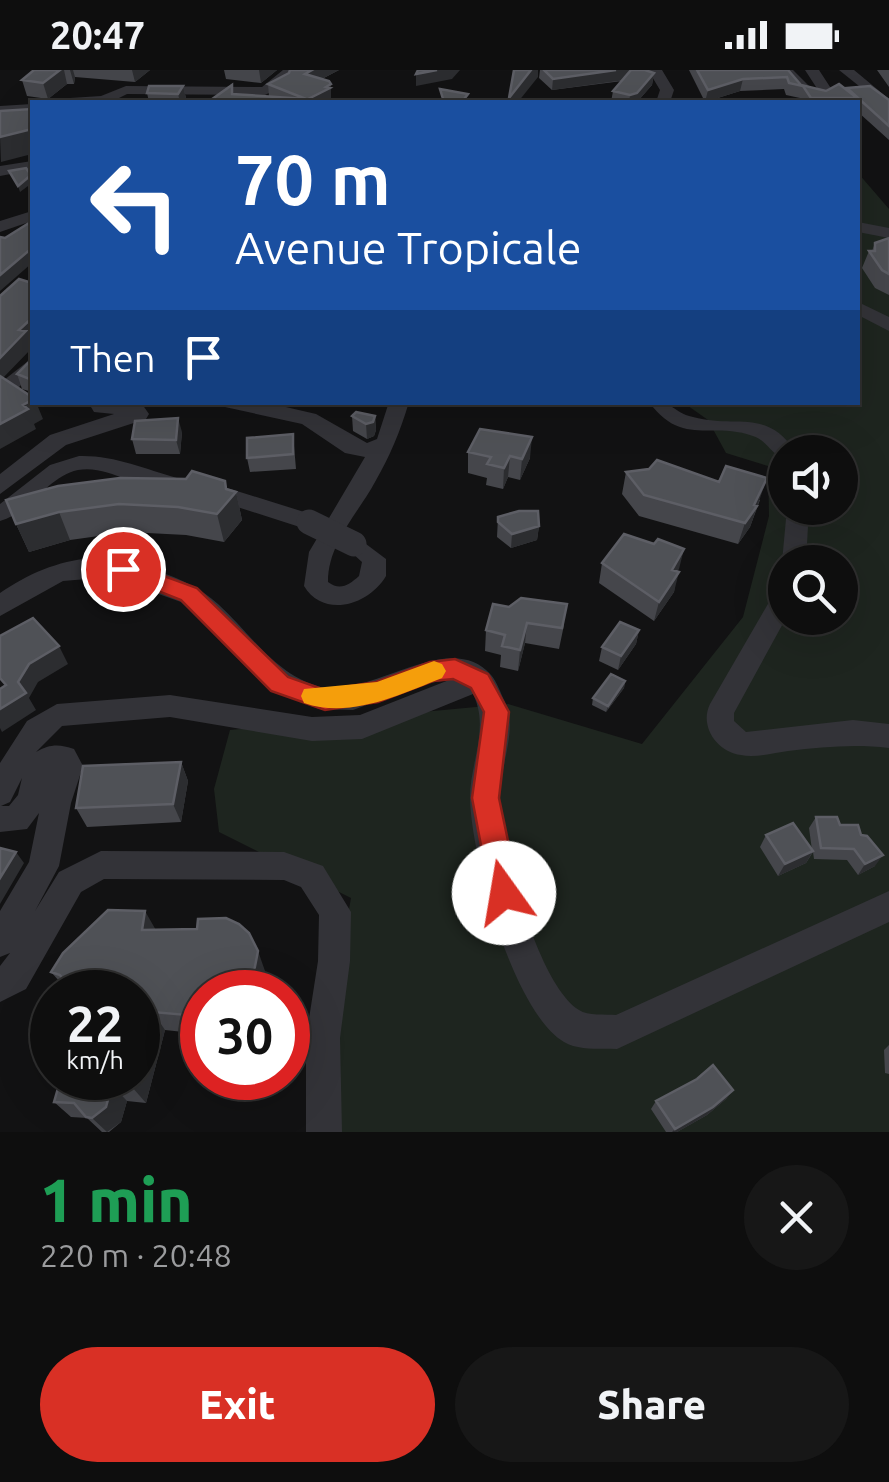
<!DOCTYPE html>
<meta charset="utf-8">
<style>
body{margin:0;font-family:Ubuntu,sans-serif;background:#171717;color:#f1f3f6;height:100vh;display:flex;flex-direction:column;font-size:38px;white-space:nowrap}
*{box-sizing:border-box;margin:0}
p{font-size:32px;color:#9b9c9e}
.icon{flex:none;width:55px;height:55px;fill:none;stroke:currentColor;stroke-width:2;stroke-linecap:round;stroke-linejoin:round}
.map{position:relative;height:1062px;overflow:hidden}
.side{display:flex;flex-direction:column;background:#0e0e0e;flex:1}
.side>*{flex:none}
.top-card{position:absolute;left:30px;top:30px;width:830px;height:305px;border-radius:0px;box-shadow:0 10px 40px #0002,0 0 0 2px #2e2e2e;background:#1a4fa0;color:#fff;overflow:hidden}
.buttons{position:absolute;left:768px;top:365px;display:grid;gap:20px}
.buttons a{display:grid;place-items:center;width:90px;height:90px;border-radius:50%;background:#0e0e0e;box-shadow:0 10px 40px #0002,0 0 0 2px #2e2e2e;font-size:50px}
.speed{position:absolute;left:30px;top:900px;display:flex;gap:20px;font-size:50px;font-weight:700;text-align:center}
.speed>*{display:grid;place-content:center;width:130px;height:130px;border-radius:50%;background:#0e0e0e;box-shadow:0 10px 40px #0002,0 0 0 2px #2e2e2e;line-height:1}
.speed small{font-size:25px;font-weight:400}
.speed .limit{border:15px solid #d22;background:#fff;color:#111}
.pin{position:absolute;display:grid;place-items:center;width:85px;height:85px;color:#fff;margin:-42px;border:5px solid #fff;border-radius:50%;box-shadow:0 2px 10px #0007}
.me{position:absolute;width:110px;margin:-55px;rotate:347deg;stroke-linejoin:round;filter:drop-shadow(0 0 8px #0008)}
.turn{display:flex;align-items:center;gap:35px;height:210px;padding:0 40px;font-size:45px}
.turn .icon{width:130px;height:130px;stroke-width:2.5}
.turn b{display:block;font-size:70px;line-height:85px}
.then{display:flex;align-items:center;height:95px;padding:0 40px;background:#0003;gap:20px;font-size:38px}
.round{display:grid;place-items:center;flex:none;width:105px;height:105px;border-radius:52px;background:#171717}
.overview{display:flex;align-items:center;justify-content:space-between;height:170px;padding:0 40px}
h1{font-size:60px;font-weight:800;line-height:75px;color:#1e9e55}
.cta{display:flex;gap:20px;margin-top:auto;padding:20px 40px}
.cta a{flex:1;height:115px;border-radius:60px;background:#d93025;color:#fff;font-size:40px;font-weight:800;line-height:115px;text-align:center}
.cta a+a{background:#171717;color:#f1f3f6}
.status{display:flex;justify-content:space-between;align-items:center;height:70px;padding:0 50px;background:#0e0e0e;direction:ltr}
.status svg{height:28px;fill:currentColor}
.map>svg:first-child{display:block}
.green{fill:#1e251f;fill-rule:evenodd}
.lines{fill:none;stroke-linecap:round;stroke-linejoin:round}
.minor{fill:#333338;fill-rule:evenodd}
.minor-bridge{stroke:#333338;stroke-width:25}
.wall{fill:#45464b}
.shaded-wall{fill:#2c2d30}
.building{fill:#4f5156;stroke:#5d5e65;stroke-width:2.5}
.route{fill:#d93025;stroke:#8d1f18;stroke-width:2.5}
.slow{fill:#f59e0b}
</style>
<div class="status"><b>20:47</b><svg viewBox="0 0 49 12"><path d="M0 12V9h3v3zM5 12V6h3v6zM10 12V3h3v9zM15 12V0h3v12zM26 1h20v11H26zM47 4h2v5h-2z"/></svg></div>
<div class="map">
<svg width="889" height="1062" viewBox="0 0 889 1062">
<rect width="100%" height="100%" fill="#121213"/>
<path class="green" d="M858 103 889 139V1062H310L351 828 219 762 214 719 230 660 508 634 642 674 743 547 769 446 768 396 726 383 708 350 684 333 858 332ZM785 382H840V438H785ZM785 492H840V548H785Z"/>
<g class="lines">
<path class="minor" d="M283 0H297L287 14 265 25 127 24 111 32H63L70 28 101 26 126 16 262 17Z
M648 0H662L674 20 670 32H656L660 20Z
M779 0H793L811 18 818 20 805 0H819L834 23 823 29 801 24Z
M839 0H854L889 29V40Z
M32 34V42L0 44V36Z
M32 91V100L0 106V96Z
M32 141V151L0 162V151Z
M858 152 889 158V168L858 162Z
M858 232 889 247V261L858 245Z
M32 288V304L18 318H4V310Z
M88 332 135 333 142 334 149 344 146 349 66 375 0 424V404L50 365 114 344 94 342Z
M222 332H264L316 344 367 373 377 369 389 332H409C400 362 390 386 375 412 357 445 328 473 328 512 340 521 349 515 359 506L362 492 342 474 354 465 386 489V506C369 535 324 549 304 516L309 482 365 387 345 383 302 354 225 337Z
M649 332C677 332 671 342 693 347 736 359 765 337 796 382H785V389C771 385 767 370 753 366 711 351 682 377 649 332Z
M79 386C114 385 145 399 177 408L180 413 177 418C143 428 115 394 78 400 48 406 31 442 0 451V434L50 395Z
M208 412 317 446 321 452 309 460 200 425 197 420 200 415Z
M787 438H809L806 492H785V497L782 492Z
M92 488C135 492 186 505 218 534 250 563 274 603 317 616 369 631 449 556 491 605 497 612 501 624 505 632 519 659 498 700 500 730 503 778 537 913 579 940 588 946 605 944 616 945L889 821V852L617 979C601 978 579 981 564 972 513 942 471 786 470 728 470 692 490 658 473 624L362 669 312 671 170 647 62 656 36 682C50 674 59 674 74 679L83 696 71 733 59 796 35 841 59 802 101 781 284 782 323 796 351 842 350 891 340 968 342 1062H306V968L318 891 319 845 301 817 284 810 104 809 81 822 26 919 0 932V896L10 883 0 887V841L29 792 39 743 27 759 0 762V693L27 651 57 634 170 625 312 647 360 645 449 610 423 614 353 640 319 639 268 617 181 532 111 507 63 511 0 546V523C28 504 57 491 92 488ZM22 708 18 725 9 736H1L10 732Z
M785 518 786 548 734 643V651L746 662 853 650 889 654V678C854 674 823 677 788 681 774 683 755 688 741 685 717 682 699 656 710 634L776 520Z"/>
<path class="minor-bridge" d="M309 452 354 474"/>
</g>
<path class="wall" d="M34 0H150L135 12 75 7 74 14H67L48 29 27 26 22 10Z
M224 0H277L261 13 226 9Z
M290 0H339L322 9 331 14V32H208L234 25 269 27 268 14 289 3Z
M540 0H645L654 3 652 15 637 32H611L613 21 622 11 552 20 539 8Z
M689 0H788L801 15 826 21 846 20 847 18 889 30V70L858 42V32H803L800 28 786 25 784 19 740 21 705 32Z
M877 0H889V17Z
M183 16 186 28 183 32H149L147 23Z
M889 168V225L875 218 862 198 869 181H872L875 173Z
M32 286V322L22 319 17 304 29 292Z
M352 346H375L376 360 374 366 367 369 353 361Z
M182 362 180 384H136L132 369Z
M293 364 296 399 250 402 247 388Z
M468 382 530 388 520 410 508 407 503 419 486 415 487 408 468 403Z
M626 402 760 430 750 457 738 474 639 446 622 424Z
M186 409 225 411 227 419 236 422 242 450 224 472 186 465 128 462 70 470 29 482 16 454Z
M498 447 539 456 537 470 511 478 497 467Z
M654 474 684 479 677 501 674 522 654 551 599 513 602 493Z
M493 534 564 555 559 579 525 573 518 601 500 597 501 585 485 581 486 560Z
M639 560 636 574 618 600 599 591 602 577Z
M625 611 624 618 606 642 592 635 593 628Z
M181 692 188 711 181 752 87 757 76 738Z
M816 747 840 755 861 765 875 796 858 805 847 790 814 789 813 782 806 793 778 806 760 777 766 765 812 780 809 758Z
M156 860 265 901 202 922V964L165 960 146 1033 127 1031 121 1052 109 1062H102L87 1048 71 1047 54 1032 138 922H69L51 902Z
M889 975V1004L885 1003 884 980Z
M733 1020 726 1029 707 1045 677 1062H666L651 1039 656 1031Z"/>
<path class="shaded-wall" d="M60 0H64L67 14 48 29 43 13Z
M70 0H73L75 7 74 14Z
M132 0H150L135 12Z
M259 0H277L261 13Z
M312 0H339L306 17 305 4Z
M437 0H460L452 9 416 16V4Z
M531 0H538V7L518 32H509V28Z
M616 0H633L632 9 552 20 553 9Z
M654 3 652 15 637 32H629L630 25Z
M743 9 740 21 705 32 708 20Z
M331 14V32H302L326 17Z
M183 16 186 28 183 32H180L178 24Z
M32 59V84L1 92 0 67Z
M31 105 32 113 20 122 18 116Z
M32 178V193L0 221V205Z
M32 248V270L30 272 32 278 0 311V288L19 260Z
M32 330V332H36L43 349 34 354 36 359 0 379V354L23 335Z
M375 346 376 360 374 366 367 369 366 354Z
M178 348 182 362 180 384 176 370Z
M532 367 530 388 520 410 522 389Z
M510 386 508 407 503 419 504 398Z
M767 408 750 457 738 474 745 453Z
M225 411 229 430 236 422 242 450 224 472 217 444Z
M59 442 70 470 29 482 16 454Z
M539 456 537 470 511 478 512 464Z
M684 479 679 499 667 519 672 500Z
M679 502 674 522 654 551 659 532Z
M527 553 525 573 518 601 520 580Z
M639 560 636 574 618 600 621 586Z
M59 576 68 594 38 612 29 628 36 640 2 662 0 658V639L29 594Z
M625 611 624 618 606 642 608 636Z
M181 692 188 711 181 752 173 734Z
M813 781 806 793 778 806 785 794Z
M16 782 24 793 0 834V808Z
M883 785 875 796 858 805 865 794Z
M145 841 157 862 142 860Z
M258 881 265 901 261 922H250Z
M202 928V954L198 946Z
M153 942 165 960 146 1033 132 1017 135 1008H138V997Z
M112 1015 127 1031 121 1052 107 1062 92 1048Z
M733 1020 726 1029 707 1045 677 1062H672L675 1059Z"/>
<path class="building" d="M34 0H60L43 13 22 10Z
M290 0H312L305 4 329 11 331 14 326 17 330 18 302 32H233L230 30V32H208L232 15V24L306 29 268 14 289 3Z
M418 0H437L416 4Z
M514 0H531L509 28Z
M544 0H616L553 9Z
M631 0H645L654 3 637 23 630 25 613 21Z
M697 0H788L801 15 826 21 839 14 857 28H811L803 16 789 13 787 7 743 9 708 20Z
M149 16H183L178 24 147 23Z
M870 16 889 30V56L847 18Z
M440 19 468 24 465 28 467 32H444Z
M32 39V59L0 67V41Z
M26 98 31 105 18 116 9 101Z
M29 153 32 158V178L0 205V167L5 168Z
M889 168V204L882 200 869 181H875V173Z
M19 209 32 213V248L19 260 26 261 0 288V226Z
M30 285 32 286V310L17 304 29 292Z
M0 306 32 327V330L23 335 28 339 0 354Z
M356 342 375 346 373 352 366 354 352 346Z
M178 348 176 370 132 369 135 351Z
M480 359 532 367 522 389 510 386 504 398 487 394 491 387 468 382Z
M293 364V384L247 388V368Z
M657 390 719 412 726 396 767 408 754 435 757 436 745 453 644 425 626 402 649 399Z
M192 401 225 411 226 419 236 422 217 444 178 437 119 434 59 442 16 454 6 430 58 416 120 408 186 409Z
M519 441H538L539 456 512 464 498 452V447Z
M624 464 654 474 658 469 684 479 672 500 679 502 659 532 602 493Z
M521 528 567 534 562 558 527 553 520 580 502 576 505 565 486 560 493 534 509 537Z
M33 548 59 576 29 594 18 612 26 623 0 639V619L6 615 0 608V566Z
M620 552 639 560 621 586 602 577Z
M611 604 625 611 608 636 593 628Z
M181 692 173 734 76 738 83 696Z
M816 747H837L840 755H858L861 765 867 766 883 785 865 794 854 779 821 778Z
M793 753 813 781 785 794 766 765Z
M0 778 16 782 0 808Z
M108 840 145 841 142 860 197 859 198 849 226 848 239 854 249 863 258 881 250 922H202L198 946 153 942 138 997V922H72L60 905 51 902 63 883Z
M713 995 733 1020 713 1037 675 1059 656 1031 697 1009Z
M61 1008H135L132 1017 112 1015 106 1037 92 1048 86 1047 74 1033 54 1032Z"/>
<path class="route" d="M123 491 197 518 288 607 325 620 376 612 430 592 455 589 488 604 509 642 499 728 519 823 515 833 504 837 494 833 490 823 472 728 484 642 471 618 453 609 433 611 378 632 325 640 271 621 181 530 115 504 112 499Z"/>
<path class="slow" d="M434 591 442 594 446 601 442 608C399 625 350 649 304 633L301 626 304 619 377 612Z"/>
</svg>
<div class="buttons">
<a><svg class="icon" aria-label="sound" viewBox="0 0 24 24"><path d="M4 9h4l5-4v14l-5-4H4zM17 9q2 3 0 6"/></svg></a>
<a><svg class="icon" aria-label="search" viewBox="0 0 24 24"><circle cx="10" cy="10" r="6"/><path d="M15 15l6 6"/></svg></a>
</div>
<div class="speed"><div>22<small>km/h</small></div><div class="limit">30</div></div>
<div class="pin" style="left:123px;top:499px;background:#d93025"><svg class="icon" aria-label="arrive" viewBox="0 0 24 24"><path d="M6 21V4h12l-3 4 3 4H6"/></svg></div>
<svg class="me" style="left:504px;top:823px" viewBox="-20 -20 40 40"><circle r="19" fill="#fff"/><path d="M0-13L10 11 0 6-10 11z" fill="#d93025"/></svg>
<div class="top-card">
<div class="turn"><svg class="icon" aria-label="left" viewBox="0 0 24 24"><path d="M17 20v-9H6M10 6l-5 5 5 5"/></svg><div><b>70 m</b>Avenue Tropicale</div></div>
<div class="then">Then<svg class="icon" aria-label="arrive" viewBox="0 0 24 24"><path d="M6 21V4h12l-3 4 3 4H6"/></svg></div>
</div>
</div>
<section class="side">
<div class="overview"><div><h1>1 min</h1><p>220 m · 20:48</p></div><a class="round"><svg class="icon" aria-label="close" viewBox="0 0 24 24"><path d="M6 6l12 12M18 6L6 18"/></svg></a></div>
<div class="cta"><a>Exit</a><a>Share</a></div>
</section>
